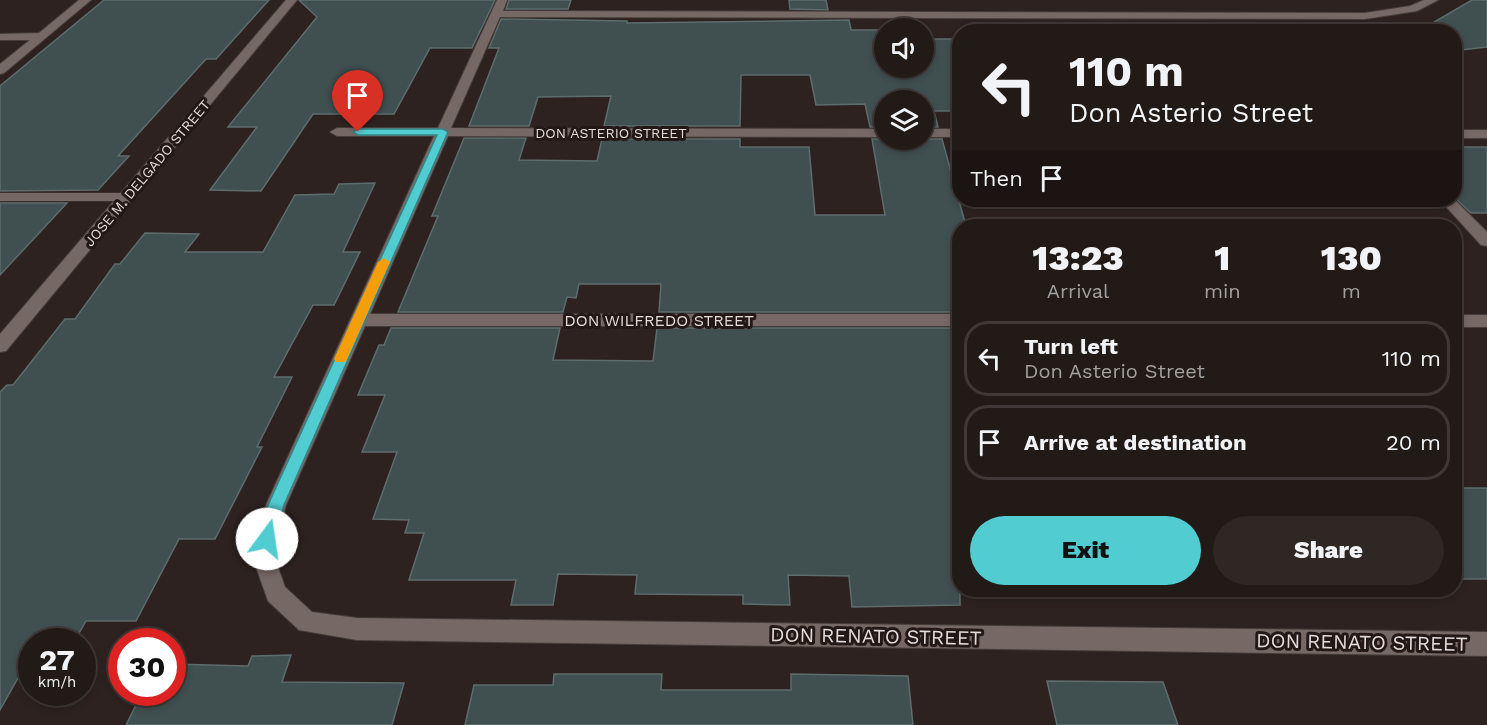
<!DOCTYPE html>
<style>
body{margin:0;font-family:"Work Sans",sans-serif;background:#2e2724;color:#f1f3f6;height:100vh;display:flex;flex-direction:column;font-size:22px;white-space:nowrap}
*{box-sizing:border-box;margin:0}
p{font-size:20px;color:#a2a1a1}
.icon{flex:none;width:33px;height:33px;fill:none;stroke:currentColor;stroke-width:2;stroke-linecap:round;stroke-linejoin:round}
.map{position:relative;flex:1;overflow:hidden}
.details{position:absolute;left:952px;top:219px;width:510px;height:378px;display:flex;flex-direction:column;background:#221a17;border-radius:24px;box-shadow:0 3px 9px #0003,0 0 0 2px #3f3836}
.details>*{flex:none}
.guide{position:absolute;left:952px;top:24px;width:510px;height:183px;border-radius:24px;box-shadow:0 3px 9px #0003,0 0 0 2px #3f3836;background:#221a17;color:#f1f3f6;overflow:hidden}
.fabs{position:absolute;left:874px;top:18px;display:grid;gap:12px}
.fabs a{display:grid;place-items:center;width:60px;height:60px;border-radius:50%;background:#221a17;box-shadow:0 3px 9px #0003,0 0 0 2px #3f3836;font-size:30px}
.speed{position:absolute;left:18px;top:628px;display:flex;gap:12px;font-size:30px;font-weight:700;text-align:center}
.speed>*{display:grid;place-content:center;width:78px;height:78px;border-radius:50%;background:#221a17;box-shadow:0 3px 9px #0003,0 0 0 2px #3f3836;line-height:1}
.speed small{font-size:15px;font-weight:400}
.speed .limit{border:9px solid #d22;background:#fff;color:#111}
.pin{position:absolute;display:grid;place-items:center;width:51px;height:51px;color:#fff;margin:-62px -26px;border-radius:50% 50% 50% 0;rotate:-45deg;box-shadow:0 0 6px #0007}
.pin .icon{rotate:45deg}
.me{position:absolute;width:66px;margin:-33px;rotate:14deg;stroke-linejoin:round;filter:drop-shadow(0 0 4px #0008)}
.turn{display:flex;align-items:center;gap:21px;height:126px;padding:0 18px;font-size:27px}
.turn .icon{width:78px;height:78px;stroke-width:2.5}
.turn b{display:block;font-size:42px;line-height:51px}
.then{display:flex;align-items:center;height:57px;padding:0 18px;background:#0003;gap:12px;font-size:22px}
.eta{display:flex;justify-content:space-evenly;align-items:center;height:102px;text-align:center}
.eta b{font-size:36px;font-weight:800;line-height:42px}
.button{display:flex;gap:12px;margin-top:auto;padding:12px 18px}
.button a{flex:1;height:69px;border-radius:36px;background:#51ccd1;color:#111;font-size:24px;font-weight:800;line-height:69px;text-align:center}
.button a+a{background:#2e2724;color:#f1f3f6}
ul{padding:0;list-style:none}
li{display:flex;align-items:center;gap:18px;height:75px;margin:0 12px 9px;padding:0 6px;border:3px solid #3f3836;border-radius:24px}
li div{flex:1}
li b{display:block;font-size:22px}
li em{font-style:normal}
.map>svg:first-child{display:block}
.building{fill:#404f50;stroke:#5d6c6d;stroke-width:1.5}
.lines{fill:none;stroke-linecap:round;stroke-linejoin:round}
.lane-casing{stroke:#463d3a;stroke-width:1}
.street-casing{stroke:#463d3a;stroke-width:2}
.lane{fill:#766864;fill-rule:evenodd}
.street{fill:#766864;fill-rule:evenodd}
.route{fill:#51ccd1;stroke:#358588;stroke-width:1.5}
.slow{fill:#f59e0b}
.labels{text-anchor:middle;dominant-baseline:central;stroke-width:6;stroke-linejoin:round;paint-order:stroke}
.far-street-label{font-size:14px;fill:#e3dbd9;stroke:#231815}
.street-label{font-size:16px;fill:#e3dbd9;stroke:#231815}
.near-street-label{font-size:20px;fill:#e3dbd9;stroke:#231815}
</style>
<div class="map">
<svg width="1487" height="725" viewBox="0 0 1487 725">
<rect width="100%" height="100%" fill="#2d221f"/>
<path class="building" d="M104 0H269L216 59H206L118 156H129L98 190 0 191V86Z
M299 0H495L472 48H430L394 114H313L261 191 210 190 257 127H228L317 17Z
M509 0H571L568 9H506Z
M789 0H826L828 10 790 9Z
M1472 0H1487V47L1461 50 1455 46V32H1430L1424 28Z
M501 19 627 21V23L849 20 851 30H885V68H924V39H960V111H934L938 127H924V100H885V127H870L865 104 816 105 810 75H741L740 126H604L611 96 538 97 529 126H469L499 48H489Z
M464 138H526L519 160 597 161 602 139H740V147H809L815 215H885L872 139H942L966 226H960V312H659L661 284H579L576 298 567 297 563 312H398L438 216H432Z
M1455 147H1487V213H1471L1455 198Z
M375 183 343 252H360L334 305H313L274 377H292L257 447H262L215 539H179L136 621H86L74 642H32V653L0 710V392L7 385H13L65 319H75L115 264H120L145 233 199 234 185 252H263L295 195 334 194 339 184Z
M0 203H67L0 275Z
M391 328H560L553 360 653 361 657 328H960V605L852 607 849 576 788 575 790 605 743 604V595L635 594 637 575 558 574 553 605H511L516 580H409L424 533H405L409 520 373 519 397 452H362L385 395H358L379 345H384Z
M1455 488H1487V579H1455Z
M291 655 282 682 404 683 392 725H126L142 693H172V664L248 666 252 656Z
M554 674H662L661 690H791V674L908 676 913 725H465L474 685H553Z
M1047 681 1163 682 1178 725H1057Z"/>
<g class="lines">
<defs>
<path id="lane" d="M0 193H127L133 197 127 201H0Z"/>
<path id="street" d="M79 0H91L4 73 0 74V64L30 40H0V34L39 33Z
M286 0H297L6 351 0 352V334Z
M497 0H507L503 11 1365 13 1410 6 1424 0H1438L1417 11 1365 19 500 17 451 128 885 129V137L448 136 370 314H960V326H365L286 505 274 556 285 587 312 612 357 618 1487 632V656L357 640 299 630 268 601 252 556 266 505 434 136H337L330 132 337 128H438Z
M924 129H960V137H924Z
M1455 130H1487V138H1455Z
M1440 200H1455L1487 232V246L1481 245Z
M1455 315H1487V327H1455Z"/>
</defs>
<use href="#lane" class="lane-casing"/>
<use href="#street" class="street-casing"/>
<use href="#lane" class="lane"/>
<use href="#street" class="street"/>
</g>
<path class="route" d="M443 129 448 132 284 505 275 539 273 544 267 546 261 544 259 539 268 505 437 135H358L353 132 358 129Z"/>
<path class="slow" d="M384 258 390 262 347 359 345 362H336L334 359 378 262Z"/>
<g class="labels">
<g class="far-street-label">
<text x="611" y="133">DON ASTERIO STREET</text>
<text transform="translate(147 173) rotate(-50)">JOSE M. DELGADO STREET</text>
</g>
<g class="street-label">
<text x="659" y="320">DON WILFREDO STREET</text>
</g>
<g class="near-street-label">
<text transform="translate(876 636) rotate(1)">DON RENATO STREET</text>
<text transform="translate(1362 642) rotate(1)">DON RENATO STREET</text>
</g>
</g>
</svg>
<div class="fabs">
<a><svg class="icon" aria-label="sound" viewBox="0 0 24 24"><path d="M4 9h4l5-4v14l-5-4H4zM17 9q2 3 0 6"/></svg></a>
<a><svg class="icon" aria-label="layers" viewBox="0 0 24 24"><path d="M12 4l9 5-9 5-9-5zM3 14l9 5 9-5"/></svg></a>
</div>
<div class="speed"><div>27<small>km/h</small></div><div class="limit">30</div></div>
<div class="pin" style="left:358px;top:132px;background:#d93025"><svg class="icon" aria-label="arrive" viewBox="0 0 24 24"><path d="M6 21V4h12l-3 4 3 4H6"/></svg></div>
<svg class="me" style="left:267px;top:539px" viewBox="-20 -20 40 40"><circle r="19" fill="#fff"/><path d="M0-13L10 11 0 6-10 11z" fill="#51ccd1"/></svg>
<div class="guide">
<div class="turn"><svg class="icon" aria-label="left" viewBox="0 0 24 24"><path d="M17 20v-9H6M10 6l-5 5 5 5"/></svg><div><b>110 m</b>Don Asterio Street</div></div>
<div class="then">Then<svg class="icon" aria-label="arrive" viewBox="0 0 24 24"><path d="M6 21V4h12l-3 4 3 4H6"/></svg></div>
</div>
<section class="details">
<div class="eta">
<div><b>13:23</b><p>Arrival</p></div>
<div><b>1</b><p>min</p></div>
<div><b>130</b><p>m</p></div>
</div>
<ul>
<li><svg class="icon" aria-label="left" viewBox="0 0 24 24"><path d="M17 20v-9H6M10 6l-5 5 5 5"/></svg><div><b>Turn left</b><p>Don Asterio Street</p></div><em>110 m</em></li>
<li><svg class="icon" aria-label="arrive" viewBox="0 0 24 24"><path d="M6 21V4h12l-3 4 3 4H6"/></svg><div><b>Arrive at destination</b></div><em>20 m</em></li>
</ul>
<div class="button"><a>Exit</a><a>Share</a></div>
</section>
</div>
